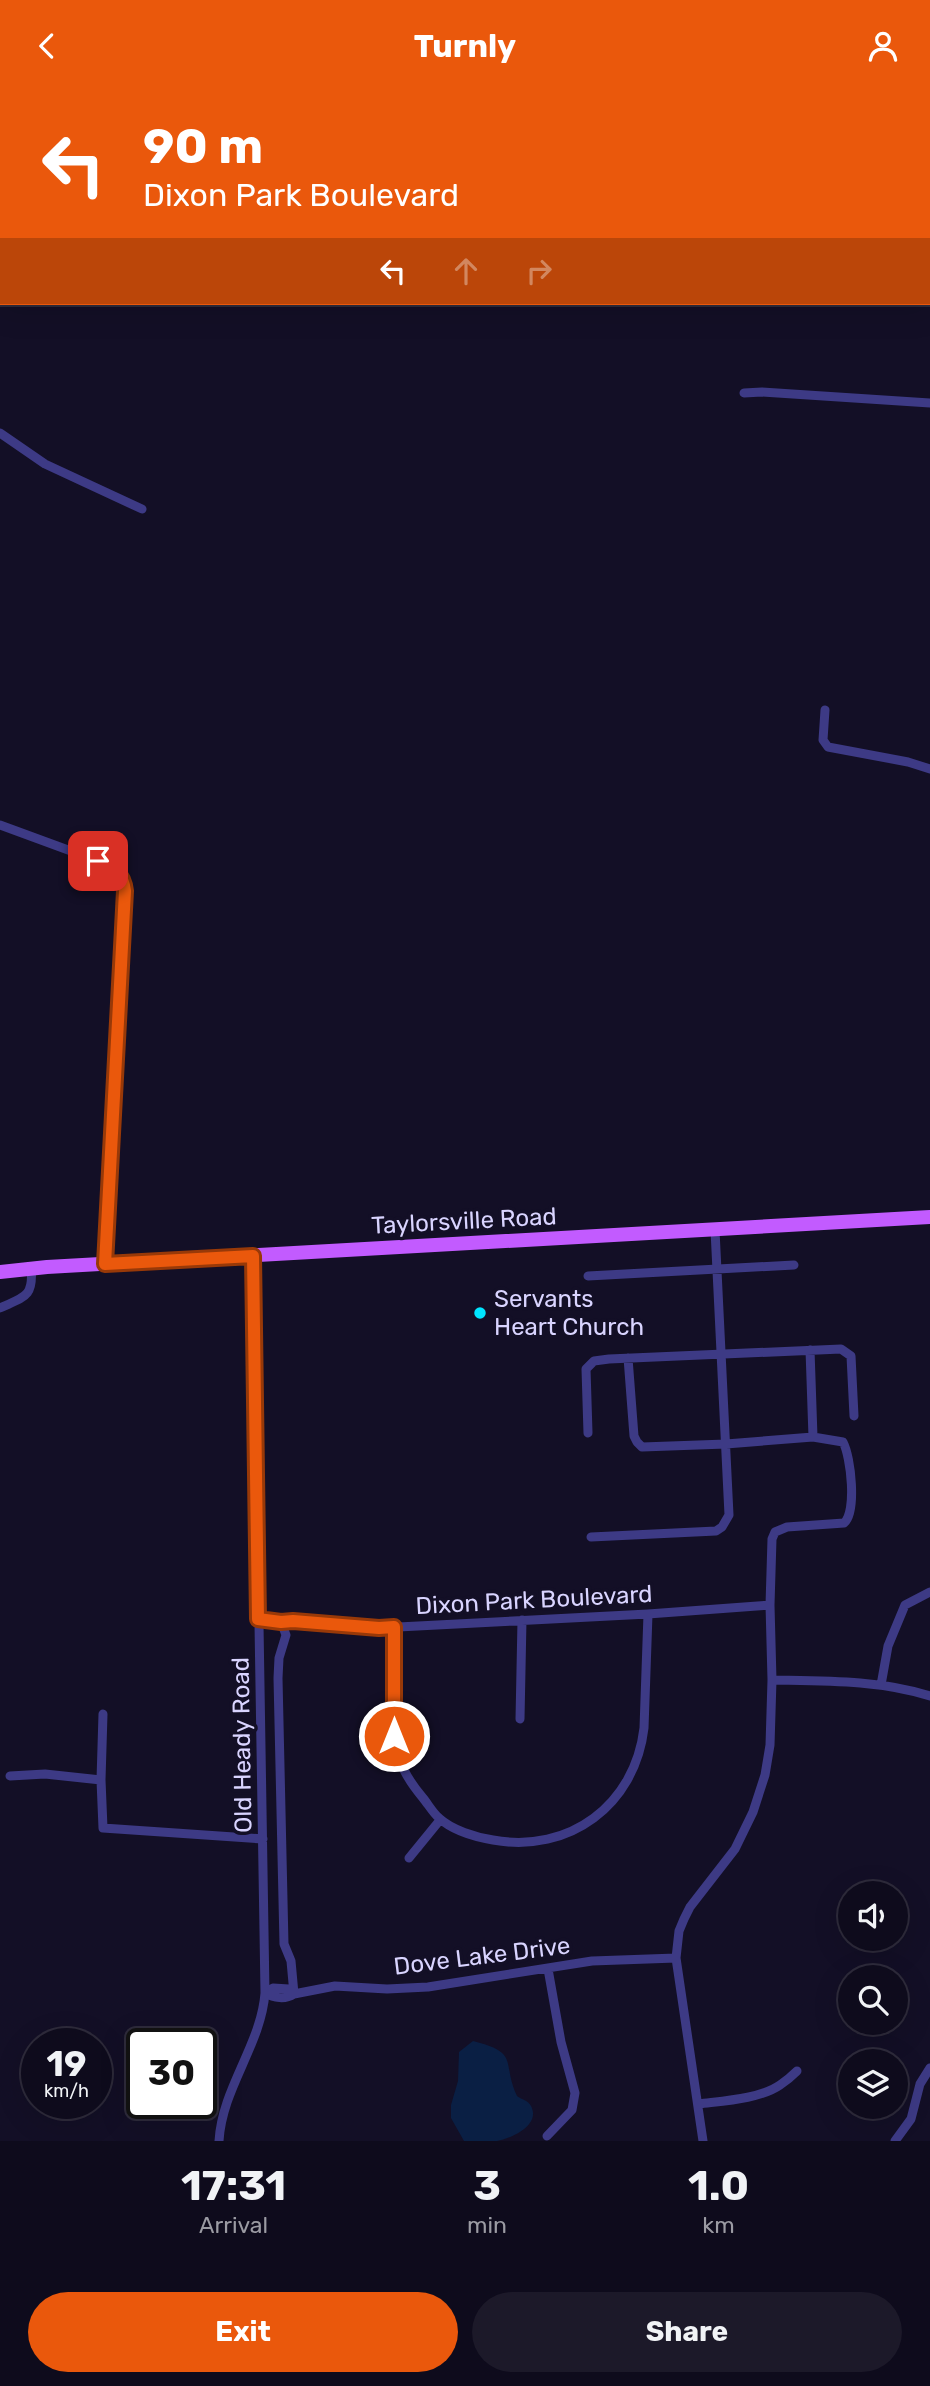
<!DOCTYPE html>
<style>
body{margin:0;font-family:Rubik,sans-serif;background:#1c1929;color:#f1f3f6;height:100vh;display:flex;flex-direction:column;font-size:26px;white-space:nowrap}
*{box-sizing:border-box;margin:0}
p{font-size:23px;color:#9b9ba3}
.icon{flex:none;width:38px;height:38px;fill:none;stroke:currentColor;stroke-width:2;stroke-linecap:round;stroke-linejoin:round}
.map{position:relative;height:2050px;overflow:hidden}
.details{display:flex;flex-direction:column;background:#0e0b1c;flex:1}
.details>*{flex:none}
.top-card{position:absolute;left:0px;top:0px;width:931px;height:214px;box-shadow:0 7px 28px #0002,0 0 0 2px #2e2b3b;background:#ea580c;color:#fff;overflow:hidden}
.tools{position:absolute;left:838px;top:1790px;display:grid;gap:14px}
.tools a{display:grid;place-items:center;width:70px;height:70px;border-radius:50%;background:#0e0b1c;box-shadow:0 7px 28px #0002,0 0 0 2px #2e2b3b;font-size:35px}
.speed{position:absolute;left:21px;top:1937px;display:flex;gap:14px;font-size:35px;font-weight:700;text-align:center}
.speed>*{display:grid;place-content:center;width:91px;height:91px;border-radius:50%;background:#0e0b1c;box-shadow:0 7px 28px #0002,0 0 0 2px #2e2b3b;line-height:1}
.speed small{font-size:18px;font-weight:400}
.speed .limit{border:4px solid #111;border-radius:10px;background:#fff;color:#111}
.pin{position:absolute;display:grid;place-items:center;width:60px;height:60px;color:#fff;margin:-30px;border-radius:14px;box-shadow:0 4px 10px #0006}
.me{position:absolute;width:77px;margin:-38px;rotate:0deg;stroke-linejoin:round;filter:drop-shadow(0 0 5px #0008)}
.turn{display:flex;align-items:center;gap:24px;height:147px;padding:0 28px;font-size:32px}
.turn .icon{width:91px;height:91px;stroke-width:2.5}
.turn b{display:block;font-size:49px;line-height:60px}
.lanes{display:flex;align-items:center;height:66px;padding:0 28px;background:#0003;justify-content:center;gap:35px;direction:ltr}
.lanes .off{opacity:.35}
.eta{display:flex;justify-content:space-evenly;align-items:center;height:119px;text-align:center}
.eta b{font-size:42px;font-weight:700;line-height:49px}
.cta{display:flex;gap:14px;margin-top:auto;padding:14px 28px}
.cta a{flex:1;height:80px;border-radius:42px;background:#ea580c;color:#fff;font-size:28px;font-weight:700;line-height:80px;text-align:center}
.cta a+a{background:#1c1929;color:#f1f3f6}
header{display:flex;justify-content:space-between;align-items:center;height:91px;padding:0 28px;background:#ea580c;color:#fff;font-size:32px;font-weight:700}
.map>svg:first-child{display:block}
.water{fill:#0a1f44}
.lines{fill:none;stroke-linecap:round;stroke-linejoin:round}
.minor{stroke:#3d3a85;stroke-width:9}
.primary{stroke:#c25bff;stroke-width:14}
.route-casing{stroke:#983908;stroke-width:18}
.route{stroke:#ea580c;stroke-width:12}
.poi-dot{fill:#00e5ff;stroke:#130f26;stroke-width:2.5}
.labels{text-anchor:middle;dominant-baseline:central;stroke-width:7;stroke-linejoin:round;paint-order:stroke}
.street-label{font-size:24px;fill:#d9d4ff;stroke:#130f26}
.poi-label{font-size:24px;fill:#d9d4ff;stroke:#130f26;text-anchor:start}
</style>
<header><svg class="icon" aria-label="back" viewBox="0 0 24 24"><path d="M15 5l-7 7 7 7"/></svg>Turnly<svg class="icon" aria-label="person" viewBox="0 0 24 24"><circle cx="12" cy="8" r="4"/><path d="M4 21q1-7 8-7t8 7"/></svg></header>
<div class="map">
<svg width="930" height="2050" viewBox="0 0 930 2050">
<rect width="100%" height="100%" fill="#130f26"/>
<path class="water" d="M473 1950C521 1962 501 1971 517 2005 522 2009 528 2009 531 2015 541 2034 512 2047 497 2050 487 2050 474 2050 464 2050L451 2027V2014L458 1990 459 1961Z"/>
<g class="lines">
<path class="minor" d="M744 302 762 301 930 312
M0 342 45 373 142 418
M825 619 823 649 828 656 908 671 930 678
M0 734 109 774 121 785 124 793 105 1173
M588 1185 794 1174
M0 1217C24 1206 34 1206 31 1177
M810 1259 813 1346
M628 1267 634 1345 637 1351 642 1356 726 1353 813 1346 843 1351C851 1366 857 1421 844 1432L787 1436 775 1441 772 1448 770 1514 772 1589 770 1654 765 1684 753 1721 735 1758 690 1816 684 1828 679 1840 676 1867 703 2050
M588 1342 586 1278 594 1270 609 1268 841 1258 851 1265 854 1325
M591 1446 716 1440 722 1436 729 1424 715 1139
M258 1528 379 1537 648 1523 770 1514
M281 1531 286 1544 279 1567 278 1587 284 1853 291 1870 294 1903
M394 1536V1645C397 1670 407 1688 423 1707 428 1713 433 1722 439 1727 452 1739 475 1746 493 1749 569 1763 635 1714 644 1637L648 1523
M772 1589C825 1590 879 1589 930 1605
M881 1594 888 1555 905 1514 930 1501
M103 1623 101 1689 103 1737 263 1748
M520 1628 522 1529
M10 1685 45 1683 101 1689
M409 1767 440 1729
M265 1902C274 1907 285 1909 294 1903L335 1895 387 1898 428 1896 592 1870 676 1867
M265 1902 273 1897 289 1898 294 1903
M699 2013C722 2010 760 2008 780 1994 786 1990 792 1985 797 1980
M547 2045 572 2019 575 2002 561 1951 548 1878
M219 2050C222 1997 261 1954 265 1902L253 1165
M895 2050 911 2028 920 1993 930 1977"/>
<path class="primary" d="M0 1181 47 1176 930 1126"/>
</g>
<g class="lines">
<defs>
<path id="route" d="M98 770C114 776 123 783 125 800L105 1173 253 1165 258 1528 281 1531 293 1530 379 1537 394 1536V1645"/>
</defs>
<use href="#route" class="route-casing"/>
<use href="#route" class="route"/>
</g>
<circle class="poi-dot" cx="480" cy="1222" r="7"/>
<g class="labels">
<g class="street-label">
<text transform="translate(464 1130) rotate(-3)">Taylorsville Road</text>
<text transform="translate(534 1509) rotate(-3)">Dixon Park Boulevard</text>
<text transform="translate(242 1654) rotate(-91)">Old Heady Road</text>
<text transform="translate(482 1865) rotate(-7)">Dove Lake Drive</text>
</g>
<g class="poi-label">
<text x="494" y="1208">Servants<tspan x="494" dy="28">Heart Church</tspan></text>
</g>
</g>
</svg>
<div class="tools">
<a><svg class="icon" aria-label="sound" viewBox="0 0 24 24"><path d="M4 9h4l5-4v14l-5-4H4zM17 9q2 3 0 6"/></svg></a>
<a><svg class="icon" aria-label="search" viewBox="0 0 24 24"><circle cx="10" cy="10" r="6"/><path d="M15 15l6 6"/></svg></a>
<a><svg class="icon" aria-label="layers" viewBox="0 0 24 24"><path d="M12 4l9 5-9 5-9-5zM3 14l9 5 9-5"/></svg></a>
</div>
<div class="speed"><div>19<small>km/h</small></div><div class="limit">30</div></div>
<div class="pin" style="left:98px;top:770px;background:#d93025"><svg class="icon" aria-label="arrive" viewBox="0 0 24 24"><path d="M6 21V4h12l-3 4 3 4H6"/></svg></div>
<svg class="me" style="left:394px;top:1645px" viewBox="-20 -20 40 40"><circle r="17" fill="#ea580c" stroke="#fff" stroke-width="3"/><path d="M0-11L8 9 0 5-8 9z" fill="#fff"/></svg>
<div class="top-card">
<div class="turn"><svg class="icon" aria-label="left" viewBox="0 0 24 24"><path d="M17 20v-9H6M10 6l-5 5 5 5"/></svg><div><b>90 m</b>Dixon Park Boulevard</div></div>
<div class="lanes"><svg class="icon" aria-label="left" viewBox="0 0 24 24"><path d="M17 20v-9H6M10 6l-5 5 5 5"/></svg><svg class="icon off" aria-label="ahead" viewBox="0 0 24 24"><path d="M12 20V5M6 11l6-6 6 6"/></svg><svg class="icon off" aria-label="right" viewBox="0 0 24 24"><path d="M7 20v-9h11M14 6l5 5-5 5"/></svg></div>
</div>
</div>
<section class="details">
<div class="eta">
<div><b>17:31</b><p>Arrival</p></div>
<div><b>3</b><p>min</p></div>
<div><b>1.0</b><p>km</p></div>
</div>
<div class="cta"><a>Exit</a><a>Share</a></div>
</section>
